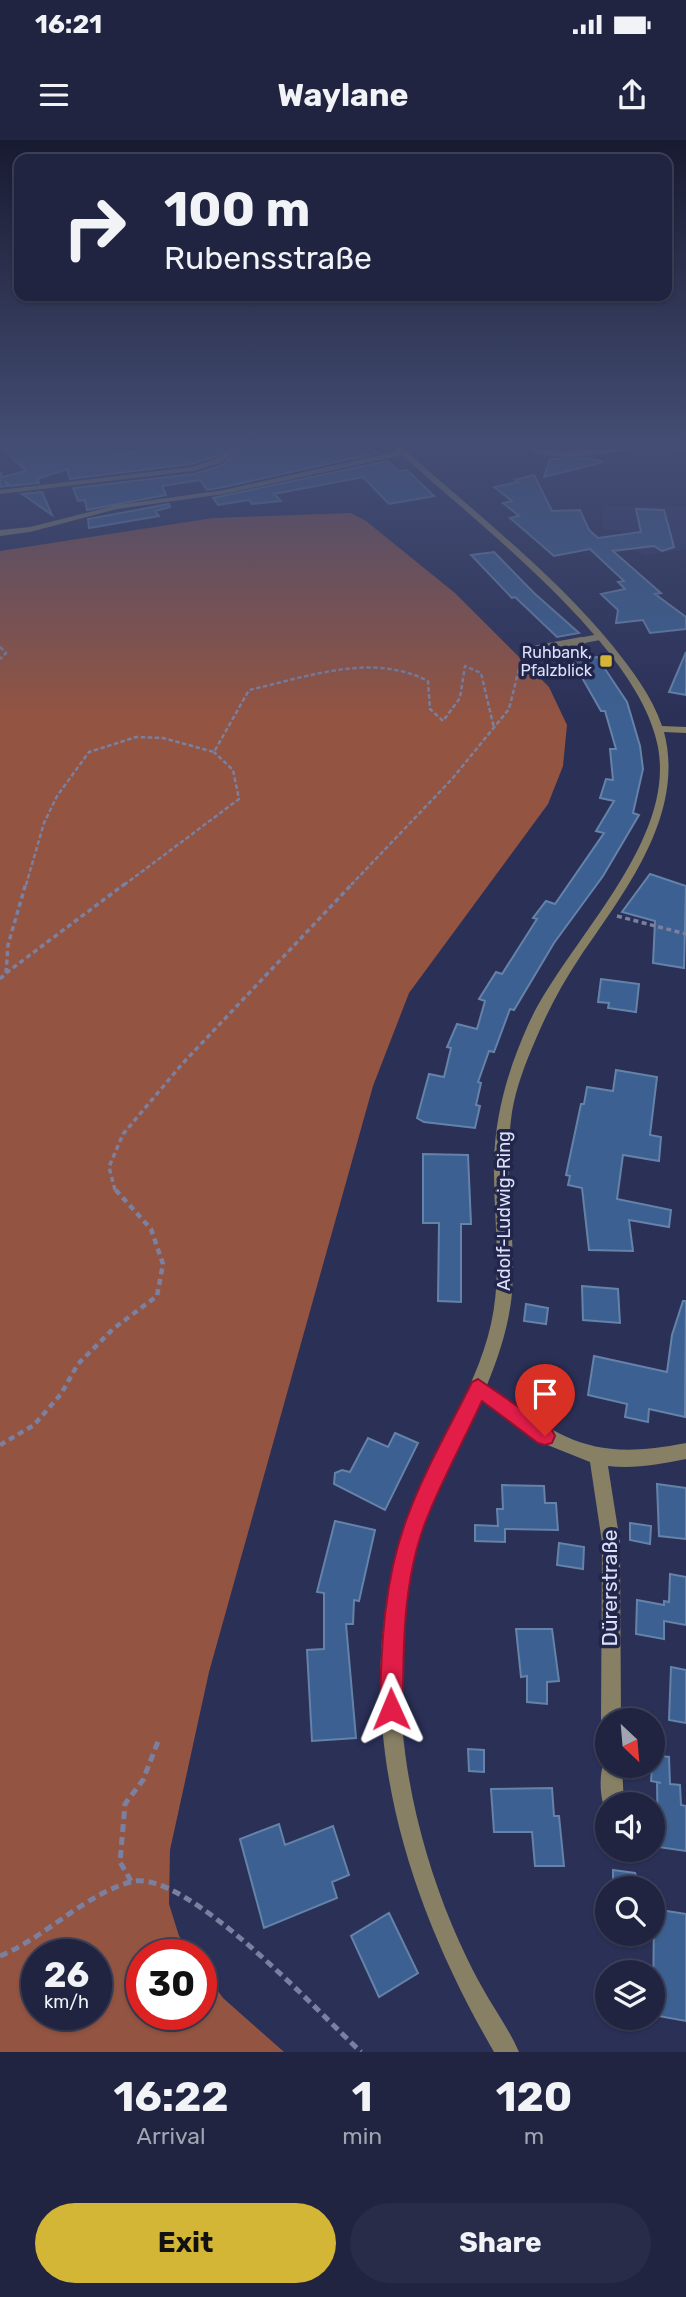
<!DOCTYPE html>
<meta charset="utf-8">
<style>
body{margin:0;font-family:Rubik,sans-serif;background:#282c48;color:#f1f3f6;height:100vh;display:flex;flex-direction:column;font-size:26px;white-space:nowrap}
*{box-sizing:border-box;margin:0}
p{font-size:23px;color:#a2a4b1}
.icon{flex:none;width:38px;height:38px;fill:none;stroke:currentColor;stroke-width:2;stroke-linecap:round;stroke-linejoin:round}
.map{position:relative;height:1912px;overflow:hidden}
.sheet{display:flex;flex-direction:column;background:#202441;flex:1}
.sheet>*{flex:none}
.top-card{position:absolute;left:14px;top:14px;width:658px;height:147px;border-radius:14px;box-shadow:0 2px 5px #0004,0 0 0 2px #3d415a;background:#202441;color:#f1f3f6;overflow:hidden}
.needle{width:46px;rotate:154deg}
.fabs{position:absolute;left:595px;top:1568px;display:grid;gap:14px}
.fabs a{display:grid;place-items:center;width:70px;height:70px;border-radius:50%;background:#202441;box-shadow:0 2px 5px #0004,0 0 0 2px #3d415a;font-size:35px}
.speed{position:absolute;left:21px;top:1799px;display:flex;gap:14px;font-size:35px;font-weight:700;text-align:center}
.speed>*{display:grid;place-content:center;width:91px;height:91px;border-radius:50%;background:#202441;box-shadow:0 2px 5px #0004,0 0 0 2px #3d415a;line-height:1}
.speed small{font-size:18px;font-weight:400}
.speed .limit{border:10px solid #d22;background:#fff;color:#111}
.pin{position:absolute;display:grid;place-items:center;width:60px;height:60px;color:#fff;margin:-72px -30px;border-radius:50% 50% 50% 0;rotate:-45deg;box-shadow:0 0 7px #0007}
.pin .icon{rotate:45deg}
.me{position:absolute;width:77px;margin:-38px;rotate:359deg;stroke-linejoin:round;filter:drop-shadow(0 0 5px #0008)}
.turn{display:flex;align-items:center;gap:24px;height:147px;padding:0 35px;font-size:32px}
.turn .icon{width:91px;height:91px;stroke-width:2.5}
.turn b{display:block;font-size:49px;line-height:60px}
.eta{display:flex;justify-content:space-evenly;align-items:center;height:119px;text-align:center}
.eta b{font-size:42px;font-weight:700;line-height:49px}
.action{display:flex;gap:14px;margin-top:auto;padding:14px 35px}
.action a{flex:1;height:80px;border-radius:42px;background:#d3b635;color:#111;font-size:28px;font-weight:700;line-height:80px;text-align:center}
.action a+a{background:#282c48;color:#f1f3f6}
.status{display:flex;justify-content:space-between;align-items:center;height:49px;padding:0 35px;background:#202441;direction:ltr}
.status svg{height:19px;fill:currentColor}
header{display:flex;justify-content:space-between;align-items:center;height:91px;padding:0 35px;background:#202441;font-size:32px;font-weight:700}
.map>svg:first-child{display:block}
.built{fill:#323866}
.forest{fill:#935442;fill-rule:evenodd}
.building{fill:#3c6091;stroke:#6582a8;stroke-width:2}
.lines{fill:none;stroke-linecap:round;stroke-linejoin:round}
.path-far3{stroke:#7b80a0;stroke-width:2.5;stroke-dasharray:4.5 2.5;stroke-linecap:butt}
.path-far2{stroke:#7b80a0;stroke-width:3.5;stroke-dasharray:5 3.5;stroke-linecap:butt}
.path-far1{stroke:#7b80a0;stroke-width:4.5;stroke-dasharray:6 4.5;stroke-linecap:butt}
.path{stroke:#7b80a0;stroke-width:5;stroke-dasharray:8 5;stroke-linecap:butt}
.lane-far1{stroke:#878065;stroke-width:6}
.lane{stroke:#878065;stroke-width:8}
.street{fill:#878065;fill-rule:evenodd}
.route{fill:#e11d48;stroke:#92132f;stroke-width:2}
.poi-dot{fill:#d3b635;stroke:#22264b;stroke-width:2.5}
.labels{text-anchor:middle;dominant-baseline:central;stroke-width:7;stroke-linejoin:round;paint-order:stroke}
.far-poi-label{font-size:16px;fill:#dce1f9;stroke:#22264b;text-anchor:end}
.street-label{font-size:18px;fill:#dce1f9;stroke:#22264b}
.near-street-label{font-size:21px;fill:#dce1f9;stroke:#22264b}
</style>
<div class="status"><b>16:21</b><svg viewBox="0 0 49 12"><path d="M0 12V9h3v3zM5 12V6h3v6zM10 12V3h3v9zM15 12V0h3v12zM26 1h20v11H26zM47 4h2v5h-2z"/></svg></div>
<header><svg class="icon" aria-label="menu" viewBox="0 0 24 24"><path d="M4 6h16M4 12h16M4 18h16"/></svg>Waylane<svg class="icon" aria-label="share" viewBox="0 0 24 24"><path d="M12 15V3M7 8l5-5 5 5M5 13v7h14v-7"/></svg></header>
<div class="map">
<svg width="686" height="1912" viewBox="0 0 686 1912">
<rect width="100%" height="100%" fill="#2b3057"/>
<path class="built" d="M604 366H686V409L645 415 637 411 633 393 602 388Z"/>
<path class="forest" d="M351 373 366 381 455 453 549 547 567 585 563 626 548 664 409 853 373 946 209 1532 170 1710 169 1764 179 1796 193 1815H142V1874H201V1827L223 1858 284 1912H0V411L213 378ZM37 1815H96V1874H37Z"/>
<path class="building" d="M2 308H115L116 314 152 308H226L214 317 191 324 70 339 67 329 37 339 39 343 11 346 5 341 8 346 0 347V332L3 337 26 331Z
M241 308H371L377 313 224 347 207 350 200 340 162 346 166 355 87 370 85 360 78 361 73 348 194 334 223 325Z
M550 319 587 318 603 322 544 337Z
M387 321 399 331 407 330 434 356 389 364 363 337 274 354 281 361 252 364 249 360 218 365 213 358Z
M534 335 552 371 580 370 589 390 598 398 641 392 636 369 664 370 674 407 662 411 654 406 613 411 661 453 655 454 686 477V489L650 493 643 480 616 483 618 470 601 454 625 449 618 442 624 441 590 409 554 416 510 378 519 376 503 363 512 361 494 347 518 342 515 340Z
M42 352 52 375 22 354Z
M169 364 170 367 155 371 159 376 89 388 88 379Z
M494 412 534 453 579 493 557 497 515 457 512 458 471 415Z
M686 512V555L669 552Z
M597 517 627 562 640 606 643 629 633 673 639 675 603 736 554 803 514 870 510 869 494 912 489 911 478 942 481 943 476 965 480 966 475 988 424 982 417 978 429 934 444 937 451 908 447 907 457 884 477 889 485 861 479 859 496 832 502 834 537 779 533 778 546 761 555 764 604 693 596 691 614 661 600 658 606 639 613 640 610 609H616L605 571H601L572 520Z
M650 734 686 746 684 828 653 823 655 781 622 772Z
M601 839 639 844 636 872 608 868 609 863 598 862Z
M616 930 657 937 650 995 661 997 659 1021 623 1015 617 1059 671 1070 669 1087 629 1080 633 1111 589 1110 582 1048 568 1045 570 1036 566 1035 581 964H584L587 947 613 951Z
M423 1014 468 1015 471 1084H461V1162L438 1161 439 1083H423Z
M582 1146 618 1149 620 1183 583 1180Z
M683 1161H686L685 1277 649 1269 648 1282 625 1277 627 1264 588 1255 594 1216 667 1232 672 1195Z
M526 1164 548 1168 546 1184 524 1181Z
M395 1293 418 1303 385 1370 334 1344 335 1333 342 1330 350 1332 368 1298 388 1307Z
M657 1344 686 1348V1399L659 1396Z
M502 1345 544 1346 545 1363H556L558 1390 505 1389V1402L475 1401V1385L498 1386 497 1369H503Z
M335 1381 375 1390 359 1461 354 1460 353 1484H346L356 1598 312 1601 307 1510 324 1509V1453L317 1452Z
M630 1383 651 1386 650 1404 630 1400Z
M559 1403 584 1407 583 1429 557 1425Z
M670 1434 686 1437V1485L664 1481V1499L636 1494 637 1460 664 1465V1461L669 1462Z
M516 1489H552L559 1541 547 1542V1564L527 1562V1536L521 1537Z
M671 1527 686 1530V1583L669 1580Z
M468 1609 484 1610V1632L469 1631Z
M653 1615 669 1617 670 1644 680 1645 681 1665 686 1666V1711L658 1707 657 1642 661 1643 651 1641Z
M552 1648 554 1676H559L564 1726H535L532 1692H494L491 1649Z
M279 1684 285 1705 333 1686 349 1735 332 1742 337 1758 264 1788 240 1699Z
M613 1730 635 1733 641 1748H613Z
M654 1769 686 1774V1881L653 1875Z
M389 1773 418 1833 379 1857 351 1796Z"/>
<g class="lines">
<path class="path-far3" d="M0 507 6 513 0 519
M26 745 44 683 57 656 89 612 136 597 163 598 214 612 249 550C307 537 372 512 428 541L430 569 443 581 460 558 465 526 481 533 494 588
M124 745 239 659 233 630 214 612
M351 745 452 639 509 569 521 521"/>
<path class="path-far2" d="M617 776 686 794
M6 833 126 743
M0 839 6 833 8 805 26 743
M115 1050 109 1027 123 994 183 923 353 743"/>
<path class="path-far1" d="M0 1305 34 1285 61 1254 78 1224 113 1189 157 1156 163 1124 151 1089 114 1048"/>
<path class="path" d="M131 1741 120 1722 125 1664 143 1640 159 1599
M0 1816C46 1797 81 1757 130 1742 183 1725 321 1875 361 1912"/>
<path class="lane-far1" d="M573 502 600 497"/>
<path class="lane" d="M527 511 582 501"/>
<path class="street" d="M230 308H238L221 323 193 331 0 354V350L192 327 215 319Z
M395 308H403C474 372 551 431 612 505 632 530 652 556 662 586L686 587V593L664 592C686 675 623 754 580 817 562 844 547 872 535 901 525 924 516 948 512 972 503 1032 516 1093 512 1153 509 1185 499 1216 487 1245 562 1300 590 1322 686 1303V1319C660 1324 635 1329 608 1326L620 1402 621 1580H607V1589L604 1587 601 1580 602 1402 590 1322 545 1304 481 1260C462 1299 438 1339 425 1380 381 1514 399 1657 452 1785 461 1806 471 1828 482 1847 494 1869 509 1889 519 1912H494C400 1750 345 1565 406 1381 429 1313 475 1255 491 1184 503 1131 493 1076 494 1023 495 974 508 930 528 885 566 802 676 704 658 607 640 506 476 383 402 315L224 354 117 369 30 392 0 396V390L30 387 117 365 224 350 398 311Z
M527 308 565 312 636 308 632 310C603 313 552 325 527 308Z
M671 308H686V311Z
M607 1618V1626H622L624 1664H607V1672C599 1661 598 1628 607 1618Z"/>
</g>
<linearGradient id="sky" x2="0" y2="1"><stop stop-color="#181a30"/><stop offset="0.53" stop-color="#444e74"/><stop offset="1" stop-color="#444e74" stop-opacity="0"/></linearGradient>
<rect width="686" height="576" fill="url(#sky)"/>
<path class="route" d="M478 1239 552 1290 555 1296 552 1303 545 1305 538 1303 482 1261C464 1300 443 1338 427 1378 403 1438 403 1506 403 1569L399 1577 391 1580 383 1577 380 1569C381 1505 384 1439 407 1378 424 1331 450 1287 472 1242Z"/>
<rect class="poi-dot" x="599" y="514" width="14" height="14" rx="3.5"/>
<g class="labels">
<g class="far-poi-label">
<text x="592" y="512">Ruhbank,<tspan x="592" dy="18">Pfalzblick</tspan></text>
</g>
<g class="street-label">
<text transform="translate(504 1071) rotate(-90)">Adolf-Ludwig-Ring</text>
</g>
<g class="near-street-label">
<text transform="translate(609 1448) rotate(-90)">Dürerstraße</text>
</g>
</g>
</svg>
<div class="fabs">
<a><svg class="needle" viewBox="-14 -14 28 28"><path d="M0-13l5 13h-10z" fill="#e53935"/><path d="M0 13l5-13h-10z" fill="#a2a4b1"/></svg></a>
<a><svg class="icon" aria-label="sound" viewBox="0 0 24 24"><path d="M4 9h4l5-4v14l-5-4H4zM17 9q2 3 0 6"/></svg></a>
<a><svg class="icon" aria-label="search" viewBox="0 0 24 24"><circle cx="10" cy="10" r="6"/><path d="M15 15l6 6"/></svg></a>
<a><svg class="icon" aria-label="layers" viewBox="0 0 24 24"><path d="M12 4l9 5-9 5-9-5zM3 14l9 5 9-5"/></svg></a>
</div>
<div class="speed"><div>26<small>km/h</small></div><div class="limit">30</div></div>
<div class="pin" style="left:545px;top:1296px;background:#d93025"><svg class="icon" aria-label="arrive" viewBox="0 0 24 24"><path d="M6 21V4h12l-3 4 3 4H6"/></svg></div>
<svg class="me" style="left:391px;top:1569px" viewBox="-20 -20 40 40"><path d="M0-17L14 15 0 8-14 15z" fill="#e11d48" stroke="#fff" stroke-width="4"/></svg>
<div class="top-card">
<div class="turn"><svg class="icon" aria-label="right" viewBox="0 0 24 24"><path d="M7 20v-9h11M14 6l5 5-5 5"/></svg><div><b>100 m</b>Rubensstraße</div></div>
</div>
</div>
<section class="sheet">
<div class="eta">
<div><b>16:22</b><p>Arrival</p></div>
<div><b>1</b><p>min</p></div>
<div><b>120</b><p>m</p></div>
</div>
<div class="action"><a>Exit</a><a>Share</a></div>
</section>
